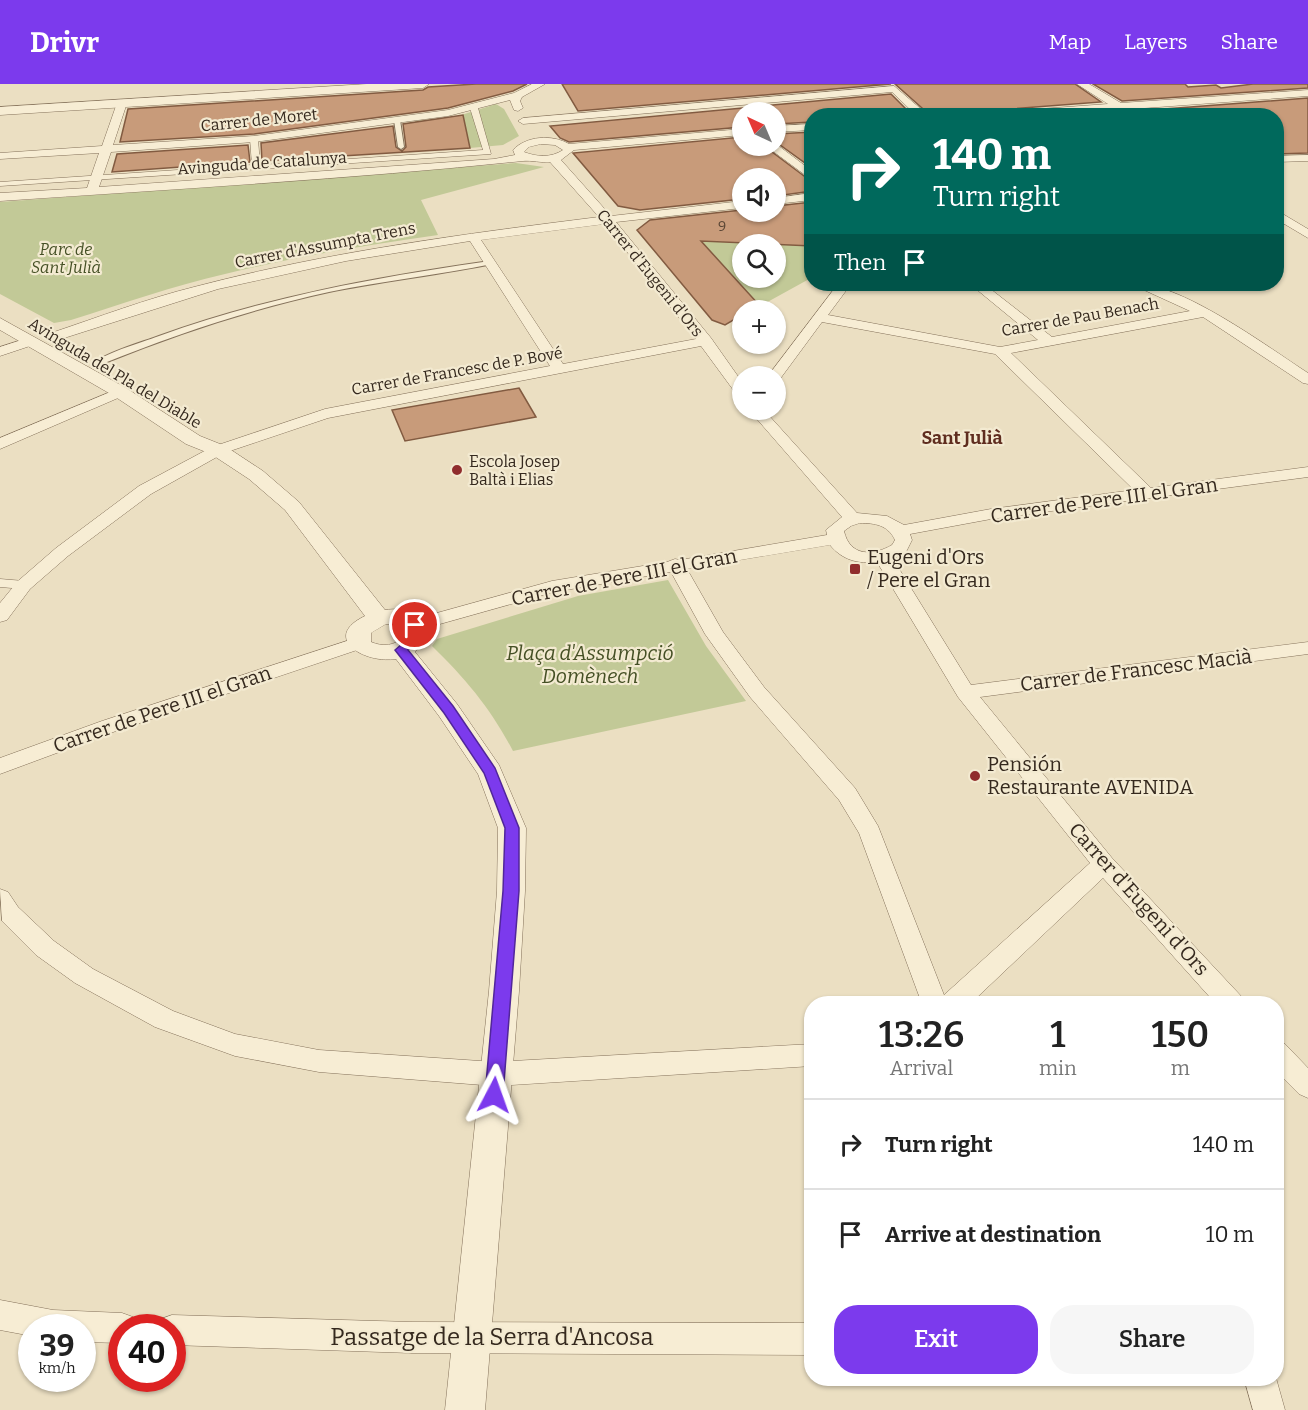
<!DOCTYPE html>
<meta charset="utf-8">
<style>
body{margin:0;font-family:Bitter,serif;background:#f6f6f6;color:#222;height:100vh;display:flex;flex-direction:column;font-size:22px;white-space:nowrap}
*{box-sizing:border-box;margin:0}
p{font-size:20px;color:#767676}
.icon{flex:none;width:33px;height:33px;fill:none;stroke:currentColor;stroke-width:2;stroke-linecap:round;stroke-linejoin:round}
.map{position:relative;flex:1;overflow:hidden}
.details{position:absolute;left:804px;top:912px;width:480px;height:390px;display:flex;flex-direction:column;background:#fff;border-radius:24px;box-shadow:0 2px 4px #0004}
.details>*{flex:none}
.guide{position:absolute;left:804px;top:24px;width:480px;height:183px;border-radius:24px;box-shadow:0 2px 4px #0004;background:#00695c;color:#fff;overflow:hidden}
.needle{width:39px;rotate:316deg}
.controls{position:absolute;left:732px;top:18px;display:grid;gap:12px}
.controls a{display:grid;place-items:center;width:54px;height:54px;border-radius:50%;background:#fff;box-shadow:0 2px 4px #0004;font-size:30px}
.speed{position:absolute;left:18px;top:1230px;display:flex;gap:12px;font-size:30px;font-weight:700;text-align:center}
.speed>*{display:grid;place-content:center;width:78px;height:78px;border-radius:50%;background:#fff;box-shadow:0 2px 4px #0004;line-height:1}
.speed small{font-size:15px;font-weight:400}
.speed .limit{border:9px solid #d22;background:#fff;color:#111}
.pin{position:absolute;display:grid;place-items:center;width:51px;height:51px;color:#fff;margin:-26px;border:3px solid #fff;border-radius:50%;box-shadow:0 2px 6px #0007}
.me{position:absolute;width:66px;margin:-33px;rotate:4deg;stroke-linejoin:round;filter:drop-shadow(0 0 4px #0008)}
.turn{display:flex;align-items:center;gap:21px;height:126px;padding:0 30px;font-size:27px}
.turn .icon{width:78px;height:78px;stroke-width:2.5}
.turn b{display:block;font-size:42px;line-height:51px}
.then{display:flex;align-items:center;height:57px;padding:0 30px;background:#0003;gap:12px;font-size:22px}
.eta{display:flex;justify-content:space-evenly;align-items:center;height:102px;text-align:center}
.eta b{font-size:36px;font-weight:600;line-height:42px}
.cta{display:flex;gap:12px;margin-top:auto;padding:12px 30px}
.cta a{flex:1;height:69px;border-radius:24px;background:#7c3aed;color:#fff;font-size:24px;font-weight:600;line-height:69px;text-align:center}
.cta a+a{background:#f6f6f6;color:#222}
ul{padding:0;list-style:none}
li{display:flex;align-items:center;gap:18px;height:90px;padding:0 30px;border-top:2px solid #e0e0e0}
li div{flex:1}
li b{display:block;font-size:22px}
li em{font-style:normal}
header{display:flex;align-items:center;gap:36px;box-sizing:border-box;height:84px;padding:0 30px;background:#7c3aed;color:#fff}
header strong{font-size:28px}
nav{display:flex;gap:33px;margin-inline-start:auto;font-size:21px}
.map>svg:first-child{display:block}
.green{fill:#c2c997;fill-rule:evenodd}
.building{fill:#c89b7a;stroke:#825b41;stroke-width:1.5}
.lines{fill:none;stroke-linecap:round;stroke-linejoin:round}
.service-casing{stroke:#84715a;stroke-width:2}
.pedestrian-casing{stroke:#84715a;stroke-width:1}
.minor-casing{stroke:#84715a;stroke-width:1}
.tertiary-casing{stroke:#84715a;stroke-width:1}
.service{fill:#f7edd4;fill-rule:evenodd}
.pedestrian{fill:#f7edd4;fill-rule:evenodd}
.minor{fill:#f7edd4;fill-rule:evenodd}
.tertiary{fill:#f7edd4;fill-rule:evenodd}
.route{fill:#7c3aed;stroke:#51269a;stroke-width:1.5}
.poi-dot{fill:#902d2d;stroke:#f3ead1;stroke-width:2}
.labels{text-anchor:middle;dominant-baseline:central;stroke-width:4.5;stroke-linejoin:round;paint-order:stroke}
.far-number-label{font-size:14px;fill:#5a4635}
.far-street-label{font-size:16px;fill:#35291e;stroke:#f3ead1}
.far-park-label{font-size:16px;font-style:italic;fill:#455025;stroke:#f3ead1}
.far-poi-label{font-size:16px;fill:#35291e;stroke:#f3ead1;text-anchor:start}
.far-neighbourhood-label{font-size:18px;font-weight:bold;fill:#5f2d1f;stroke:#f3ead1}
.street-label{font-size:20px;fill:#35291e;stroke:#f3ead1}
.poi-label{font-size:20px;fill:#35291e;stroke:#f3ead1;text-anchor:start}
.park-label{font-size:20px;font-style:italic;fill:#455025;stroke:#f3ead1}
.near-street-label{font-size:24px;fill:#35291e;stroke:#f3ead1}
</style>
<header>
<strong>Drivr</strong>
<nav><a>Map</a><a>Layers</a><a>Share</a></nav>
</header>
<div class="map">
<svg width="1308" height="1326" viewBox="0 0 1308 1326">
<rect width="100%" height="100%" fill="#ebdfc2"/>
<path class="green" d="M496 20 504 25 519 52 503 61 470 64 466 48 413 51 415 37 455 33Z
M516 79 544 83 421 116 438 151C366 161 295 173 225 190 173 202 122 220 71 236L54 239 0 210V118Z
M701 157 811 162V194L760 222ZM742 160H776V194H742Z
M668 496 706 562 746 617 513 667C491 625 466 595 432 562L437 555 578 512Z"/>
<path class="building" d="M476 0H527L513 7 448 24 254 50 120 58 128 25 423 6 428 3Z
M562 0H891L578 27Z
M895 0H1075L1101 18 985 27 978 32H931Z
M1093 0H1185L1188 3 1216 1 1221 4 1253 0H1308V4L1122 17Z
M891 10 913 32H812V38L776 40V28H742V43L569 58 560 54 550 42Z
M1308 14V69L1276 70V32H1073Z
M463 31 470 64 262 77 261 59 393 42 396 63 402 67 406 63 403 40Z
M812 48V84L776 58V50Z
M742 53V62H764L812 98V107L776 112V94H742V115L640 126 618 122 573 69Z
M248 61 250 78 112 88 117 70Z
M812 118V162L701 157 760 222 752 226H742V231L725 241 712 236 637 146 650 136 742 126 776 128V122Z
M519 304 536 333 405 357 392 326Z"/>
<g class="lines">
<defs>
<path id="service" d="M397 34 400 36 404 63 401 65 398 63 394 36Z
M490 177 492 178V180C438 191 383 197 329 208 251 225 176 250 102 280L95 278C111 267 140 259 159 252 266 213 378 193 490 177Z"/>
<path id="pedestrian" d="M474 22 478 24 491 70 0 102V98L252 81 250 55 254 53 258 55 260 81 483 66 470 24Z
M1276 136 1290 135 1294 138 1276 142Z
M0 495 24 497 31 501 24 505 0 503Z"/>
<path id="minor" d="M532 0H545L522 13 520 17 523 24 518 27 514 26 510 16 448 32 254 58 111 68 99 103 494 75 515 71 513 66C526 52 552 50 569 60L742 45V51L574 66 561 76 611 132 742 117V124L616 138 711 254 742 298V312L737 311 701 262 328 334 224 369 151 410 68 472 30 505 7 536 0 538V519L18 497 56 464 139 402 212 363 325 325 550 282 470 157 346 177 218 205 61 255H51L49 252 51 249C99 233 146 215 194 203 327 168 463 150 599 133L550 78C541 79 532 76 523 77 349 95 175 105 0 117V109L87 104 99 69 0 75V69L102 62 117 19 122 16 127 19 113 61 254 52 448 26 514 9ZM541 60 555 61 563 66C551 74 537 73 524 68L529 63ZM605 140 696 255 563 280 481 156Z
M1077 0H1089L1121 19 1308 6V12L1035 32H980L985 29 1108 20Z
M894 2 929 32H917L892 8 523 40 518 37 523 34Z
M812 40V46L776 48V42Z
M776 60 812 87V96L766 62Z
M1308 71V77L1276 78V72Z
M812 109V116L776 120V114Z
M1276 126 1308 145V154L1276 135Z
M838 200H851L828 231 1000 263 1038 256 970 200H984L1052 253 1190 227 1131 200C1177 195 1269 264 1308 289V300L1303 299 1203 233 1011 269 1151 404 1308 383V393L991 435 910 450 912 456 906 468 893 475 971 601 1308 558V570L980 613 1112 774 1241 912 1244 920H1216L1103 794 970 920H922L859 749 839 716 750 613 705 550 671 488 554 508 415 547 408 545 406 541 408 537 552 497 667 478 675 475 680 476 827 451 826 446 842 433 749 326H764L857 429 887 432 904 441 991 425 1134 406 995 270 822 238 780 295 776 296V292H768ZM860 439C875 439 888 441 895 456L892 461C873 472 850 473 844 447L851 442ZM830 461C842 476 858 480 877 478L958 613 1090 779 944 911 878 742 855 704 764 603 723 548 687 485Z
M31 253 38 257 36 260 0 272V263Z
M120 304 127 308 125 311 0 365V354Z
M359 553 366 555 369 559 366 563 116 647 0 690V674L102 637Z
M0 805 8 808 18 823 54 857 93 885 173 927 235 950 319 966 495 978 812 960V982L495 1002 319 988 235 972 155 943 75 899 36 871 2 837Z
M1276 957 1285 960 1308 984V1014L1299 1010 1276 987Z
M0 1216 53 1226 122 1229 133 1233 137 1244H122V1259L82 1258V1244H32V1252L0 1246Z
M172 1231 412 1238 812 1239V1271L412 1269 172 1261V1244H158L161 1235Z
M1244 1294H1276L1285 1326H1253Z"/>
<path id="tertiary" d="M367 0H429L423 4 0 31V23Z
M0 234 126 304 200 352 225 362 263 387 299 418 385 526C404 523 423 529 429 549L415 568 457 620 499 681 526 744 525 807 519 907 485 1326H445L489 907 497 807 498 744 478 690 439 632 396 575C363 580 321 553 365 532L285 426 249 395 211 370 186 360 114 312 0 246ZM386 540H397L404 544V553C394 562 383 563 371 558V549Z"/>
</defs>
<use href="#service" class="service-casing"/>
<use href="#pedestrian" class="pedestrian-casing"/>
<use href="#minor" class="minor-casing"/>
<use href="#tertiary" class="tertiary-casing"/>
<use href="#service" class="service"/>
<use href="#pedestrian" class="pedestrian"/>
<use href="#minor" class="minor"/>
<use href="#tertiary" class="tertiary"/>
</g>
<path class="route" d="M415 537 420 538 423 549 420 557 408 566 453 622 495 684 519 744V807L503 1011 500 1016 494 1019 488 1016 485 1011 503 807 505 744 484 689 444 629 395 566 410 553 409 541Z"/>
<g class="poi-dot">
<circle cx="457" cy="386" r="6"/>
<rect x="849" y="479" width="12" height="12" rx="3"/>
<circle cx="975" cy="692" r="6"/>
</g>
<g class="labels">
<g class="far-number-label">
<text x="722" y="142">9</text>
</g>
<g class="far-street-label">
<text transform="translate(259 36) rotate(-6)">Carrer de Moret</text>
<text transform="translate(262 79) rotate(-4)">Avinguda de Catalunya</text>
<text transform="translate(325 161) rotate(-11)">Carrer d'Assumpta Trens</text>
<text transform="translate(650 189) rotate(51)">Carrer d'Eugeni d'Ors</text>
<text transform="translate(1080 233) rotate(-10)">Carrer de Pau Benach</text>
<text transform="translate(457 287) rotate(-10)">Carrer de Francesc de P. Bové</text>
<text transform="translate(115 289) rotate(31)">Avinguda del Pla del Diable</text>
</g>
<g class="far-park-label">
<text x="66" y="165">Parc de<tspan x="66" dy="18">Sant Julià</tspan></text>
</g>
<g class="far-poi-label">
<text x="469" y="377">Escola Josep<tspan x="469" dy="18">Baltà i Elias</tspan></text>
</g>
<g class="far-neighbourhood-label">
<text x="962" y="354">Sant Julià</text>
</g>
<g class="street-label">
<text transform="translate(1104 416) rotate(-8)">Carrer de Pere III el Gran</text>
<text transform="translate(624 493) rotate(-11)">Carrer de Pere III el Gran</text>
<text transform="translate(1136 586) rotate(-7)">Carrer de Francesc Macià</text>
<text transform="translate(162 625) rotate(-19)">Carrer de Pere III el Gran</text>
<text transform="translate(1139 815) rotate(48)">Carrer d'Eugeni d'Ors</text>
</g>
<g class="poi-label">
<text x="867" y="473">Eugeni d'Ors<tspan x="867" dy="23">/ Pere el Gran</tspan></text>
<text x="987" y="680">Pensión<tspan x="987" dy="23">Restaurante AVENIDA</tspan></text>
</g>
<g class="park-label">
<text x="590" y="569">Plaça d'Assumpció<tspan x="590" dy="23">Domènech</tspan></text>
</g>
<g class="near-street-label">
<text x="492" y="1253">Passatge de la Serra d'Ancosa</text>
</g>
</g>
</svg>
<div class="controls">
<a><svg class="needle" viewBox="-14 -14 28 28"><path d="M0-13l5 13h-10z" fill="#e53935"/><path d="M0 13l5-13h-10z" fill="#767676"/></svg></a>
<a><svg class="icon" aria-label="sound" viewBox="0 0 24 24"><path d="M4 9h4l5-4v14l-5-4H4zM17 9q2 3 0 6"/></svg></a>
<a><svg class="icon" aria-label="search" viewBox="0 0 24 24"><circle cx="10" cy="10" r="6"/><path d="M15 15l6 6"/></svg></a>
<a>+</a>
<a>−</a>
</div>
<div class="speed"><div>39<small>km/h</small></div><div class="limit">40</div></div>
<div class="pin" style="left:415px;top:541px;background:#d93025"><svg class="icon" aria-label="arrive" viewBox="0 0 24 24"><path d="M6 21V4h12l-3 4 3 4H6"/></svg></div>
<svg class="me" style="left:494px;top:1011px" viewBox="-20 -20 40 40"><path d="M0-17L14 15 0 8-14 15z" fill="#7c3aed" stroke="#fff" stroke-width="4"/></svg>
<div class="guide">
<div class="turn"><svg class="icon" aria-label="right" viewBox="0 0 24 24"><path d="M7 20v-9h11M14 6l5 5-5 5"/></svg><div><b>140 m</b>Turn right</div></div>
<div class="then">Then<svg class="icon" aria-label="arrive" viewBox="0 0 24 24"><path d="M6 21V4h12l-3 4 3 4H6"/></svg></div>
</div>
<section class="details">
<div class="eta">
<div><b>13:26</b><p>Arrival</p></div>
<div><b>1</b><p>min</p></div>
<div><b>150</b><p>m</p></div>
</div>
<ul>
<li><svg class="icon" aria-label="right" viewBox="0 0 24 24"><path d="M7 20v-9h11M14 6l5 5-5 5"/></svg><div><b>Turn right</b></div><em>140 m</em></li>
<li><svg class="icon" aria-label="arrive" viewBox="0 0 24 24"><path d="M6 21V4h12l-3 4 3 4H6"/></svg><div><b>Arrive at destination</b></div><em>10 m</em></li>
</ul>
<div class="cta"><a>Exit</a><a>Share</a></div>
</section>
</div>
